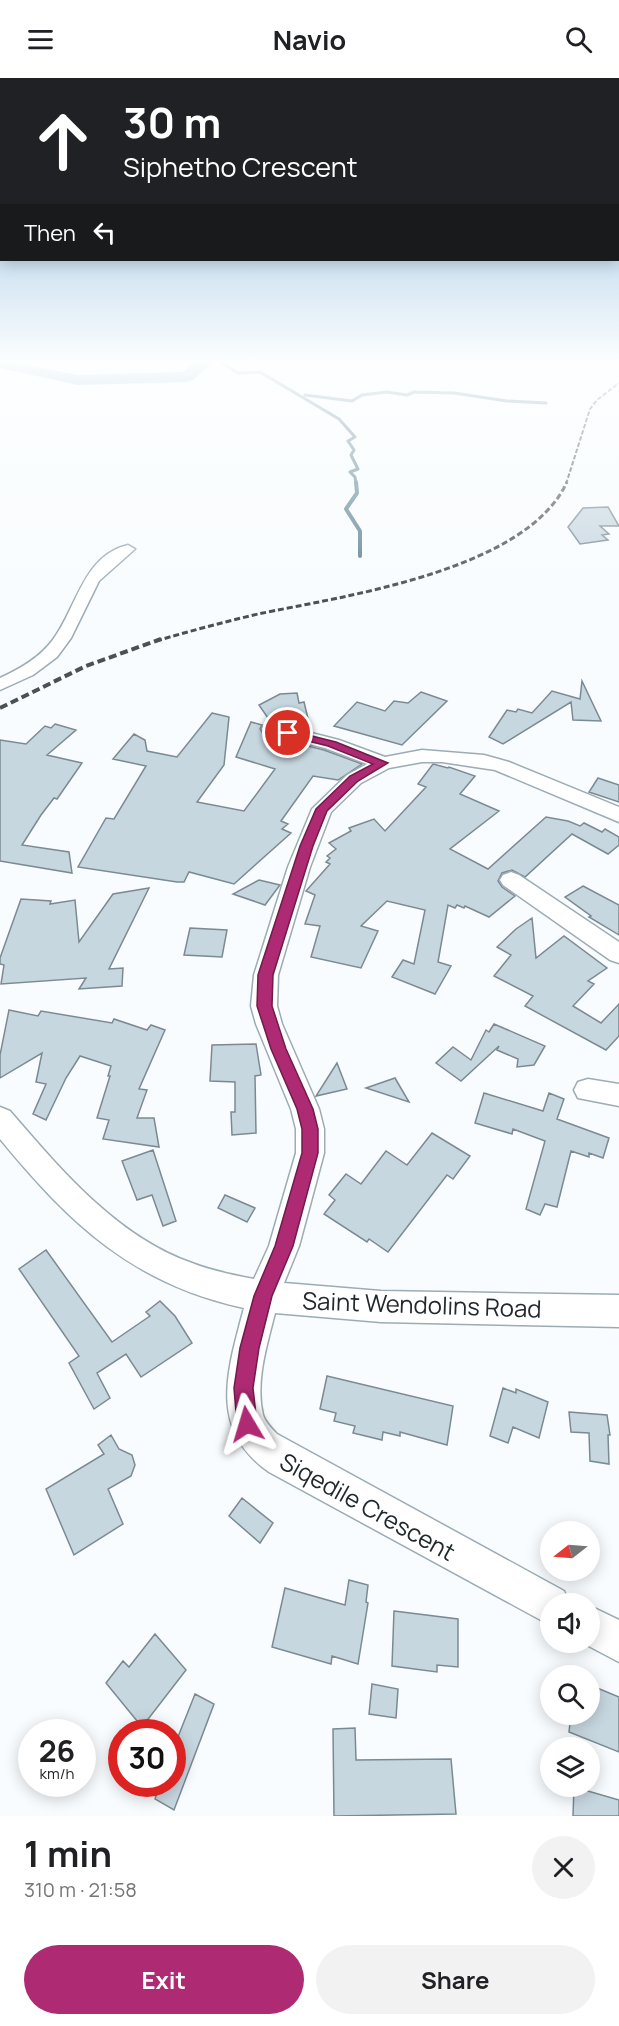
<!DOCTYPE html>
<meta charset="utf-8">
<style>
body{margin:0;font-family:Manrope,sans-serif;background:#f2f2f2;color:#202124;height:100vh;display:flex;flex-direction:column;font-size:22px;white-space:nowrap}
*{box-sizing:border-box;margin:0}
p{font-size:20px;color:#757577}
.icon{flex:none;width:33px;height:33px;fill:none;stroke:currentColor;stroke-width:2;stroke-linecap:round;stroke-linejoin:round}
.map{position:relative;height:1738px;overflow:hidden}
.panel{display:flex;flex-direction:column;background:#fff;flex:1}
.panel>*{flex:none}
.banner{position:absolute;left:0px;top:0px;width:620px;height:183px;box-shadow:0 3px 15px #0003;background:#202124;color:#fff;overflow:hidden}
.needle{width:39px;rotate:253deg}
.tools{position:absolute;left:540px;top:1443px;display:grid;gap:12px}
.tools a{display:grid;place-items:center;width:60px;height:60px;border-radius:50%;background:#fff;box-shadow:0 3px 15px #0003;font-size:30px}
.speed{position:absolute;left:18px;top:1641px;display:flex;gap:12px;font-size:30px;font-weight:700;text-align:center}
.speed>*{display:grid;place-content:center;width:78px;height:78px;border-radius:50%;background:#fff;box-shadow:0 3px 15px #0003;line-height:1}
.speed small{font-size:15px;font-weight:400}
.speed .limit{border:9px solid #d22;background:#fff;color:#111}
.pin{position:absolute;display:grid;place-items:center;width:51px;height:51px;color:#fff;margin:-26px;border:3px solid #fff;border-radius:50%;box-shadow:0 2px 6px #0007}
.me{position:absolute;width:66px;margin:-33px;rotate:353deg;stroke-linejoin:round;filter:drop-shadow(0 0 4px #0008)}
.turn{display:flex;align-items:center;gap:21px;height:126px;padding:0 24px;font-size:27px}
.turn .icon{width:78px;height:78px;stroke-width:2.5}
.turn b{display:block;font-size:42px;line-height:51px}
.then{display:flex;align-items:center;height:57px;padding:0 24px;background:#0003;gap:12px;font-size:22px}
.round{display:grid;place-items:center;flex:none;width:63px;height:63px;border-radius:32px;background:#f2f2f2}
.overview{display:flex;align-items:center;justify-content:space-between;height:102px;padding:0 24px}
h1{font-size:36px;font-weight:700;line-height:45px}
.primary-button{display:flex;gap:12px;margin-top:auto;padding:12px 24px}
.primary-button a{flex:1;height:69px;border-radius:36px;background:#ae2a73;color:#fff;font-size:24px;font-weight:700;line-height:69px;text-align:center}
.primary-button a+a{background:#f2f2f2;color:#202124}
header{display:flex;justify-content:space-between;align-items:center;height:78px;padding:0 24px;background:#fff;font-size:27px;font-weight:700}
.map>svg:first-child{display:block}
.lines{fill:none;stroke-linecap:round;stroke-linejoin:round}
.stream-far1{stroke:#5e8293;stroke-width:3}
.stream{stroke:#5e8293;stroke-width:4}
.river{fill:#78a8bf;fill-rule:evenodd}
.building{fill:#c7d7e0;stroke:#7b8a92;stroke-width:1.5}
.minor-casing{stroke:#9cacb4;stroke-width:3}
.minor{fill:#fff;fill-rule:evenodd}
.rail-far2{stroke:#4a5053;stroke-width:2;stroke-dasharray:4.5 2;stroke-linecap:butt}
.rail-far1{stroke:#4a5053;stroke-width:3;stroke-dasharray:6 3;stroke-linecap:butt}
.rail{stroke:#4a5053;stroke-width:4;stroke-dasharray:8 4;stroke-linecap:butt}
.route{fill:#ae2a73;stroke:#711b4b;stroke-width:1.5}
.labels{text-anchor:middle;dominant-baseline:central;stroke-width:4.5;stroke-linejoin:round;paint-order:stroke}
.near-street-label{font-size:24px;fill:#22292c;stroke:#fff}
</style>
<header><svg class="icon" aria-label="menu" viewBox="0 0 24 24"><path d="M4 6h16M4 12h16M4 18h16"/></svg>Navio<svg class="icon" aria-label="search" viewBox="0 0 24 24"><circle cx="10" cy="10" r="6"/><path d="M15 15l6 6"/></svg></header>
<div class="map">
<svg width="619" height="1738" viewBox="0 0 619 1738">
<rect width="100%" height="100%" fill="#f9fcfe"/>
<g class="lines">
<path class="stream-far1" d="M217 282 238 295 260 294 339 341 355 359 348 363 354 372 351 377 358 391 350 394 355 399 356 406
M305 317 352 323 362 317 387 314 407 317 414 314 454 315 507 323 546 325"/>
<path class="stream" d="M356 404 357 415 346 431 360 453V478"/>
<path class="river" d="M0 282 78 297 183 294 198 282H215L193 302 187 304 78 307 0 290Z"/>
</g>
<path class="building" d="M608 429 619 448H600L609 456 602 457 608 462 580 466 568 449 583 430Z
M582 603 601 643 573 642 571 624 503 666 489 659 507 632 516 634 518 631 532 635 552 613 580 621Z
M421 614 447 623 402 667 334 648 357 624 385 633 394 623 408 625Z
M297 615 299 625 304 624 311 653 270 643 259 627 280 616Z
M212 635 229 639 224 687 197 724 244 733 275 691 236 679 251 644 262 647 260 651 264 657 324 672 362 686 338 702 313 698 281 743 288 746 282 751 291 755 234 806 189 794 184 804H177L78 789 106 740 114 741 146 688 113 681 123 669 134 656 145 662 147 673 177 679Z
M55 646 76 652 47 677 82 685 57 721 54 720 41 737 22 767 69 774 72 795 0 783V662L26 666 45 648 51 650Z
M433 686 448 690 449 689 475 698 460 716 499 733 450 771 488 791 546 739 568 743 580 748 584 745 602 754 605 751 619 759V767L608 776 572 756 525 799 512 792 502 795 498 803 502 809 515 818 489 839 465 828 464 830 457 827 455 830 448 827 438 884 451 888 435 916 392 899 403 882 414 886 425 832 387 823 361 848 378 853 361 890 311 879 320 848 305 846 315 817 306 813 330 786 326 784 330 780 327 778 336 771 329 765 351 753 349 750 374 741 385 753 426 709 418 706Z
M598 700 619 707V724L589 714Z
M259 802 280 807 265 827 233 816Z
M583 808 619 827V857L589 839 591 838 565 819Z
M149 810 109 891 123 890 122 908 79 911 86 900 1 906 4 887 0 886V880L21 821 51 823 50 826 75 822 79 864 113 816Z
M532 840 536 880 564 858 607 890 588 903 594 906 573 928 601 945 619 926V958L606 972 525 928 533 918 494 898 511 877 497 869 516 851Z
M190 850 227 852 222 879 184 877Z
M9 932 38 938 41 933 112 945 114 941 147 952 151 947 165 952 139 1011 147 1012 137 1040H154L159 1069 103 1061 109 1042 97 1040 110 998H108L111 988 80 978 66 1000 46 1042 33 1036 46 1006 36 1004 42 975 0 1000V977Z
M494 946 545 968 534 987 517 989 518 981 497 972 499 968 461 1003 436 985 453 969 471 982 486 952 489 954Z
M256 966 261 997 255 998 256 1055 232 1057 231 1034H235V1004L210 1003 212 967Z
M337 985 347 1011 316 1018Z
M395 1000 409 1024 366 1010Z
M484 1015 543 1033 549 1015 564 1021 557 1041 609 1060 603 1080 589 1075V1079L571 1073 557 1129 545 1126 540 1137 526 1131 545 1063 513 1051 512 1056 475 1045Z
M432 1055 470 1078 453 1101 447 1097 388 1174 369 1161 367 1164 324 1136 335 1122 329 1117 346 1096 361 1106 386 1073 407 1087Z
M153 1072 176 1143 163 1148 152 1117 137 1122 122 1083Z
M225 1117 255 1130 247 1144 218 1130Z
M46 1172 112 1264 150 1238 146 1234 160 1223 175 1238 192 1265 141 1299 126 1276 97 1295 110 1320 94 1331 69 1285 79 1278 19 1191Z
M327 1298 453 1328 447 1367 400 1354V1358L383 1354 382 1362 353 1355 355 1348 334 1343 336 1335 320 1331Z
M503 1310 516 1315V1311L548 1324 539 1360 513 1349 508 1365 490 1358Z
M569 1334 607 1337 610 1357H608L609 1386 590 1383 589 1355 571 1354Z
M111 1357 119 1371 132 1377 135 1387 131 1398 108 1411 123 1446 74 1477 46 1411 104 1376 98 1367Z
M242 1420 273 1445 260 1465 229 1438Z
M349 1502 368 1507 366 1524 368 1525 358 1586 332 1578 331 1586 272 1569 285 1510 345 1527Z
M394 1533 458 1541V1589L437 1587V1594L392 1588Z
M155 1556 186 1592 142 1649 106 1605 123 1583 129 1589Z
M372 1606 398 1611 396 1640 369 1636Z
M590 1607 619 1619V1674L569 1654 571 1636H590Z
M195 1616 214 1626 174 1732 155 1721 160 1706H172V1674Z
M355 1650 356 1682 451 1681 456 1736 334 1738 333 1651Z
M574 1709 619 1722V1738H573Z"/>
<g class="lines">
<defs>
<path id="minor" d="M128 467 135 471 99 503 71 560 57 579 33 597 0 612V600C20 591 39 580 52 563 77 531 82 478 128 467Z
M272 645 339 662 385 679 422 672 484 677 509 684 619 729V744L495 692 442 684H422L389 690 361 705 331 734 310 789 278 897 277 928 282 946 319 1031 324 1051V1075L299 1168 284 1205 381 1213 619 1217V1249L381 1244 275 1235C267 1267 255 1304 263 1337 265 1344 272 1351 277 1356L564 1513 569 1526H550V1547L269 1394C207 1351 228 1291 244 1230 133 1206 70 1146 0 1061V1029L10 1033C60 1091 117 1159 192 1185 212 1193 233 1197 254 1201L269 1168 296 1075V1051L291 1031 256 946 251 928 254 897 288 789 312 731 347 697 367 686 325 670 265 655 262 651 265 647Z
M511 794 519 797 619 864V885L610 882 503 807 500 802 503 797Z
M588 1001 619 1006V1028L578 1020 574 1012 578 1004Z
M590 1528 619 1542V1584L581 1564H590Z"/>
</defs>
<use href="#minor" class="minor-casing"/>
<use href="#minor" class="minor"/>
<path class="rail-far2" d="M566 406 590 331 597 322 619 305"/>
<path class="rail-far1" d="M156 563C190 553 224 544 258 536 344 518 526 493 567 404"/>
<path class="rail" d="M0 630 86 588 161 561"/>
</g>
<linearGradient id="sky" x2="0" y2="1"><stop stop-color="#7bafd8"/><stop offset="0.54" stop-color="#fcfeff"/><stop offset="1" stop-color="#fcfeff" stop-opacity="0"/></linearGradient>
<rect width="619" height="525" fill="url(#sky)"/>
<path class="route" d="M288 652 336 664 388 685 358 703 327 733 313 768 273 897 272 928 286 971 313 1031 318 1051V1075L293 1168 272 1218 259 1270 253 1310 257 1346 254 1353 247 1355 240 1353 237 1346 234 1310 240 1270 254 1218 275 1168 302 1075V1051L297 1031 271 971 257 928 258 897 300 768 316 731 350 698 373 686 328 668 284 657 282 655Z"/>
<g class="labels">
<g class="near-street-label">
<text transform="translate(422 1226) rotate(2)">Saint Wendolins Road</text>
<text transform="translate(368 1428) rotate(29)">Siqedile Crescent</text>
</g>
</g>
</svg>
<div class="tools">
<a><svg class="needle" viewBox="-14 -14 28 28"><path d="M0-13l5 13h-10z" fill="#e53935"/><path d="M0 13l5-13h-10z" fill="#757577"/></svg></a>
<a><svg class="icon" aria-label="sound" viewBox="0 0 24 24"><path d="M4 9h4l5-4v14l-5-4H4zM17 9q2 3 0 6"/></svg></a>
<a><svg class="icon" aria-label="search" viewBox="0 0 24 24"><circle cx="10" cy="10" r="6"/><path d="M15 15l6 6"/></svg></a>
<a><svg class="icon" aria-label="layers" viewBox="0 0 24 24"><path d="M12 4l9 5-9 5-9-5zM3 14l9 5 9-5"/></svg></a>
</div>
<div class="speed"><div>26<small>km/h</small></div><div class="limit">30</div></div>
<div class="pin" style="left:288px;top:655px;background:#d93025"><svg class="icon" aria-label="arrive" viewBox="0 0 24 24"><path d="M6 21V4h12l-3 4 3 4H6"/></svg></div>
<svg class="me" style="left:247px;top:1346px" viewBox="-20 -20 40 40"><path d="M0-17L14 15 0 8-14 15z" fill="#ae2a73" stroke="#fff" stroke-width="4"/></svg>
<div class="banner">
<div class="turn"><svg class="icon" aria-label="ahead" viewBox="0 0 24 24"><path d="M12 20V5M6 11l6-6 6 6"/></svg><div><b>30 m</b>Siphetho Crescent</div></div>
<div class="then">Then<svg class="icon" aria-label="left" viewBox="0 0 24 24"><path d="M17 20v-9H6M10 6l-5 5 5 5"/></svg></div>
</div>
</div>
<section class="panel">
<div class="overview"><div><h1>1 min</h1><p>310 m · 21:58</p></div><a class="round"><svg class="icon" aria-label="close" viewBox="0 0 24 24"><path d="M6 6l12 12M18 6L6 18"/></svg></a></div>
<div class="primary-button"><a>Exit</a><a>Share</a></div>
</section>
